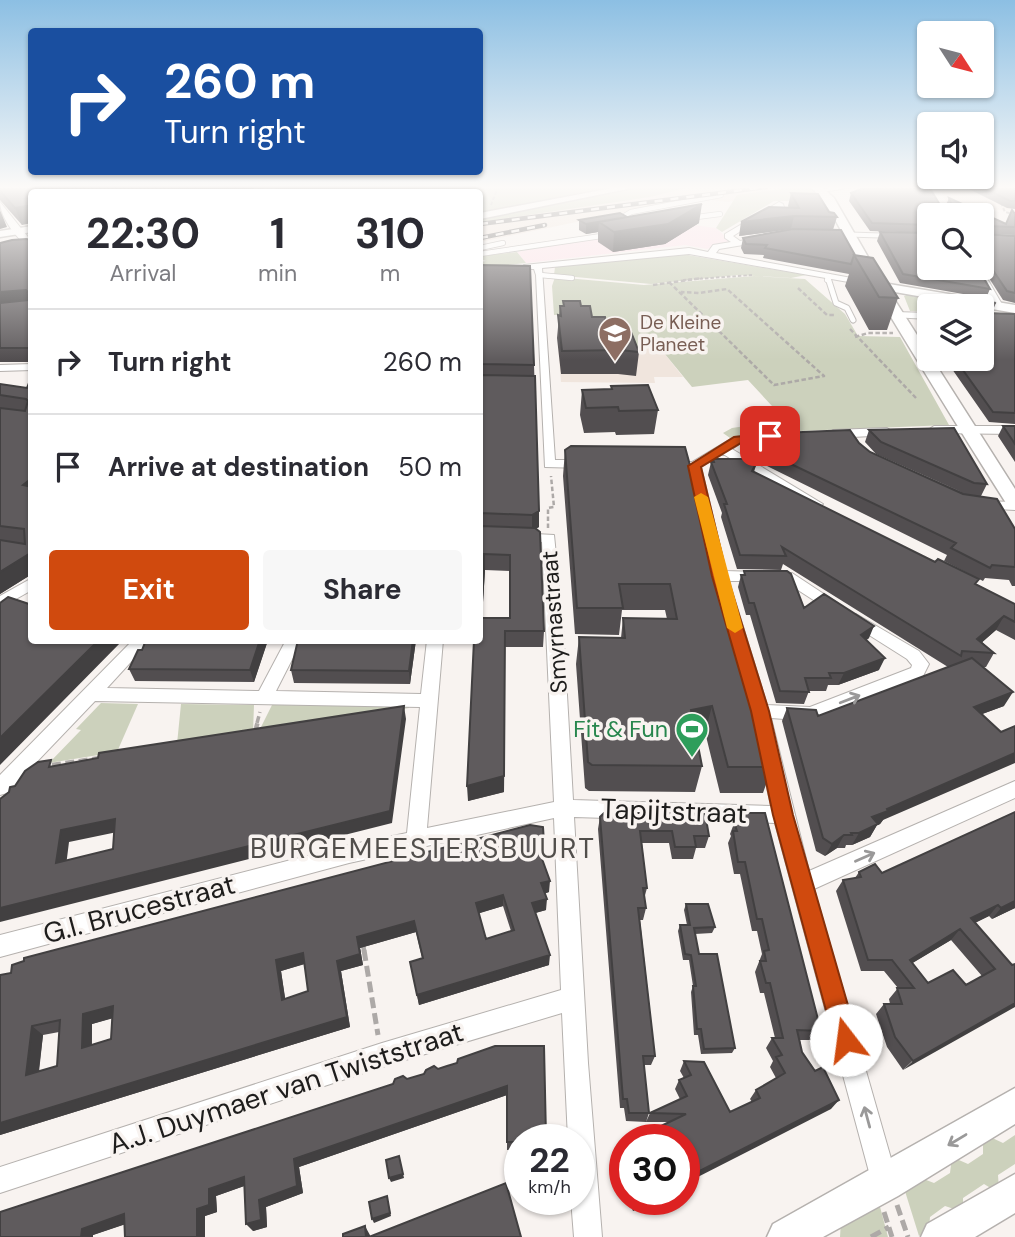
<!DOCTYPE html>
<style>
body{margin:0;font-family:"DM Sans",sans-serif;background:#f7f7f7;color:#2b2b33;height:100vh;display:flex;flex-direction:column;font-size:26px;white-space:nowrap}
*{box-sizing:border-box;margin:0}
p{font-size:23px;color:#7c7c81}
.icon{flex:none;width:38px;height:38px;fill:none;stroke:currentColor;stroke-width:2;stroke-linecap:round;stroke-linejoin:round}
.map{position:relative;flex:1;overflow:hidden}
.panel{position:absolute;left:28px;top:189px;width:455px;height:455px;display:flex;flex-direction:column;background:#fff;border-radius:7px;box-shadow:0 2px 5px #0004}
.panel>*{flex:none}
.top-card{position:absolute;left:28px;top:28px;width:455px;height:147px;border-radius:7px;box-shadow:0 2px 5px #0004;background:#1a4fa0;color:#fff;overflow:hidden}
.needle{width:46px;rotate:126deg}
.tools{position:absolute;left:917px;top:21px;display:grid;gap:14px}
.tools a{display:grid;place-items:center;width:77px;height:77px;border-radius:7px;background:#fff;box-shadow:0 2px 5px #0004;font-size:35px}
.speed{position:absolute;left:504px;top:1124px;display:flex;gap:14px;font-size:35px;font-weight:700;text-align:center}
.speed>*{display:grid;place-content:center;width:91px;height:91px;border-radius:50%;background:#fff;box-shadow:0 2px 5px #0004;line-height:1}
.speed small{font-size:18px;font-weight:400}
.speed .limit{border:10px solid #d22;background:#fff;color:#111}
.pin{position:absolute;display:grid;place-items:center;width:60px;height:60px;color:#fff;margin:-30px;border-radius:14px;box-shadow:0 4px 10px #0006}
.me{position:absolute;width:77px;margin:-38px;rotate:345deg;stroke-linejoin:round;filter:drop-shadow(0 0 5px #0008)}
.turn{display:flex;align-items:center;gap:24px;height:147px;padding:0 21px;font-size:32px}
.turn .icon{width:91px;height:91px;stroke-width:2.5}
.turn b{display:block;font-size:49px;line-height:60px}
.eta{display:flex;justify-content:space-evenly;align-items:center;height:119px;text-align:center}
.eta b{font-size:42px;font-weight:700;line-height:49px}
.button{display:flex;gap:14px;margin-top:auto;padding:14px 21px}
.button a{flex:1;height:80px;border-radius:7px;background:#d04a0e;color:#fff;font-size:28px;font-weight:700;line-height:80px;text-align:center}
.button a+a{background:#f7f7f7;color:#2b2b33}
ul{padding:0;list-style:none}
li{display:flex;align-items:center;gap:21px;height:105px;padding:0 21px;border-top:2px solid #e1e1e2}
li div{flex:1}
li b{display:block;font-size:26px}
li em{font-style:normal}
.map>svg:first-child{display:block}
.commercial{fill:#fde3ea}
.built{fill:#f0e5dd}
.green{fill:#ccd1bc}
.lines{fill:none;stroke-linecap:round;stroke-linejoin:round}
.service-far1-casing{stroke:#b5b1ae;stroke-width:6}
.service-casing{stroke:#b5b1ae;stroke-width:7}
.minor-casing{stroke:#b5b1ae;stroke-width:2}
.tertiary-casing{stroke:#b5b1ae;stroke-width:3}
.path-far4{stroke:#ada9a7;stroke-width:2;stroke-dasharray:3.5 2;stroke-linecap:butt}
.path-far3{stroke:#ada9a7;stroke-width:2.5;stroke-dasharray:4.5 2.5;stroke-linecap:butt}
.path-far2{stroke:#ada9a7;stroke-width:3.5;stroke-dasharray:7 3.5;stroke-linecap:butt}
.path-far1{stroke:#ada9a7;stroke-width:4.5;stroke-dasharray:9 4.5;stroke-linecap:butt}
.path{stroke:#ada9a7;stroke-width:5;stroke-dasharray:11 5;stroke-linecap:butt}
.service-far1{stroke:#fff;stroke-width:4.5}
.service{stroke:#fff;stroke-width:5}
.minor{fill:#fff;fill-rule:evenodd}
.tertiary{fill:#fff;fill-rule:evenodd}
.rail-casing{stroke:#6e6b6a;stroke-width:4.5}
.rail{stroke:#f8f3f0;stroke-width:2.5;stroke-dasharray:8;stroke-linecap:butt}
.wall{fill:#524e50;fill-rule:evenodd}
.shaded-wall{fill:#424041}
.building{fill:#5f5b5d;stroke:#424041;stroke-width:2;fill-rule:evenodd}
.oneway{stroke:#9a9999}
.route{fill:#d04a0e;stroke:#873009;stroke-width:2}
.slow{fill:#f59e0b}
.labels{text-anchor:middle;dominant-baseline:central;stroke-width:7;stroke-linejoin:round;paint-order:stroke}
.far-education-label{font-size:19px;fill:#785e54;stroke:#f8f3f0;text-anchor:start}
.street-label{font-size:23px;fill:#1e1d1c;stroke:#f8f3f0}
.leisure-label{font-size:23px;fill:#27864d;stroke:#f8f3f0;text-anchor:end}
.near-street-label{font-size:28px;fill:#1e1d1c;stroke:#f8f3f0}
.near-neighbourhood-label{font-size:28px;letter-spacing:2px;fill:#514e4b;stroke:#f8f3f0}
</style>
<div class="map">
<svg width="1015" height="1237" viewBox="0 0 1015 1237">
<rect width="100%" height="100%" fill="#f8f3f0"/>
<path class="commercial" d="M672 222 716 228 730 241 707 249 685 245 526 263 517 252Z"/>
<path class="built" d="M673 187H810L728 202 711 200 586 220 480 242V219Z
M939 187H972L1015 211 948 206Z
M617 345 660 348 683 377H654L655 383 561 382 558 345Z"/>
<path class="green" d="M282 187H284V188L690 187 650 197 480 222V219L502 215 495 212 480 214V192H264Z
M796 187 813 188 820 201H774L722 232 716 228 737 195Z
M517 252 526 263 480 268V262L486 261 480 259V256Z
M682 254 806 275 791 278 738 275 651 284 554 275 555 267Z
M754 276 805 279 845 314 858 336 900 337 949 425 752 433 730 438 723 433 732 428 785 420 748 380 692 387 660 348 617 345 609 327 577 314 554 315 552 286 555 277 644 285Z
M907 295 969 306H929V312L910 311 904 296Z
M101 703 138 704 117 752 49 763 81 730 76 729Z
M181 704 254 705 253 732 177 744Z
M272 705 409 706V708L259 731Z
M1015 1135V1164L998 1175 999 1190 997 1192 984 1184 963 1198V1212L945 1206 930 1217 929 1229 919 1236 904 1188 921 1178 934 1183 950 1173 952 1157 968 1164 983 1154V1139L988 1136 1003 1143Z
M879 1203 888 1237H840L841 1221Z"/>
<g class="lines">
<defs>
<path id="service-far1" d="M689 218 720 214
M631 224 626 215 631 212 721 195
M480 248 503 243
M480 254 608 235
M540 275 572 278
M827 280 829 276"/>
<path id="service" d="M828 278 836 303 847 308 853 320"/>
<path id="minor" d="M832 187H854L822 192 818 190Z
M0 202 32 242V248C18 242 0 217 0 202Z
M779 202 783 204 788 219H771V215H780L777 208 733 236 740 241 764 237 768 239 767 241 719 249 716 253 868 281 871 282V286L689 254 542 268 555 460H583L589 464 583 468 545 467 536 275 534 269H524V265L689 248 708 252 713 245 731 242 725 238V234Z
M834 232 929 235V239L831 236Z
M973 268H981L1003 306 1001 308H995Z
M894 312 929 313V319L891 317V313Z
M32 364V370L0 371V365Z
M934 426H1015V434L930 433 928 430Z
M887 428 893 432 891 435 833 438 827 434 833 430Z
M769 433 773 434V440L741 443 732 449 823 504 816 508 811 507 723 454 701 467 726 571 792 573 845 608 842 612H832L784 581H729L767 705 810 707 911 668 912 665 907 659 850 623 848 619 856 614 919 651 929 664 923 676 817 719 811 721 771 718 809 871 1015 781V798L814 889 898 1183 895 1193 885 1196 875 1193 872 1183 775 823 574 817 588 1063 602 1237H574L571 1199H579V1139H568L562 1013 382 1067 0 1193V1167L382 1043 561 990 554 818 349 863 0 957V935L349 845 407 833 420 707 95 701 7 793 0 795V775L133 640H151L107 688 259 691 286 640H302L276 691 421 694 427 640H443L427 828 554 802 542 542 480 539V531L554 535 563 625 573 800 771 806C747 693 714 582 688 469L680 465 682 462H692L734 437Z
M982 501 1015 502V510L977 508 975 505Z
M32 578V590L0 608V596Z"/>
<path id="tertiary" d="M266 187H280L267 192H254Z
M618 187H637L480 219V213Z
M811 187H822L834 198 883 283 1015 305V313L889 291 1015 489V508L1006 503C957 426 909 347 862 269 844 240 835 211 811 187Z
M32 226V232L0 237V231Z
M1015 1088V1124L898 1196 823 1237H767L773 1224Z
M1015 1174V1213L975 1237H921L927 1224Z"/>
</defs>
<use href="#service-far1" class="service-far1-casing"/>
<use href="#service" class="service-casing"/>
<use href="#minor" class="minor-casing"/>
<use href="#tertiary" class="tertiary-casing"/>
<path class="path-far4" d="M394 187 417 192
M458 187 462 188
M379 191 389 192
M354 192H365
M425 192 434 187
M450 192H462
M1001 203 1005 212 1010 213
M491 205 498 187
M683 280 752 275"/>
<path class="path-far3" d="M669 282 774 385 824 376 727 289 699 293 681 292
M653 285 702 278
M798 288 827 315H836
M850 329 916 398
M855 337 868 333H893
M548 528V508L554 507 551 476"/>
<path class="path-far2" d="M257 723 260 712"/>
<path class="path-far1" d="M255 732 258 721
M52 765 100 758
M363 943 364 951"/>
<path class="path" d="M364 950 378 1035
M897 1205 908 1237
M884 1212 892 1237
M871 1237 889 1227"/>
<use href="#service-far1" class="service-far1"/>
<use href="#service" class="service"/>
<use href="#minor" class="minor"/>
<use href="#tertiary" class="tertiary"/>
<defs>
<path id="rail" d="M480 224 766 187
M480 238 545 225"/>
</defs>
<use href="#rail" class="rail-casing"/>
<use href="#rail" class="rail"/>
</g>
<path class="wall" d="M0 187H254V189L243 192H32L22 225 0 200Z
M965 187H1015V211V209L1007 208Z
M791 193 837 217 833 230 855 255 898 298 887 330H869L845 286 849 274 763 258 764 255 744 254 741 248 743 238 792 229 739 236 789 208 788 206Z
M851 193 943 210 947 209 946 205 949 198 1006 224 1015 214V235L983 234 1015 236V303L1003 300 982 267V215H929V233L870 231 849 201Z
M627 217 699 223 665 244 613 252 598 242V232L586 234 579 230V220Z
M880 232 990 289 986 298 900 283 877 241Z
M32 240V362H0V243Z
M480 265 534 365 539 511V527L535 529 544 631 543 647H505L504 792 468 801 474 642H457V640H480ZM485 570 510 571V618H482Z
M964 297 996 303 992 312H986V313L1015 314V424L989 422 945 359H982V306H961Z
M563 301 581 306 608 332 639 352 636 376 618 374H561L557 338 560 306H563Z
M922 312H929V336L919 321Z
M32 375V574L0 594V384L27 388Z
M611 386 658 410 654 434 616 435 615 432 584 433 580 415 582 390H611Z
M1003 426H1015V462L998 436Z
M869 430 987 484 981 496 1015 529V586H1012L1009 580 985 578 983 581 944 561 947 555 767 466 755 460 747 449 750 437H753L754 434 859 443 870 452 966 494 876 454 865 442Z
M685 447 772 767 763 793H720L705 732 696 734 702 766 695 792 589 791 585 788 576 664 579 637 621 638 623 618 667 619 665 610H622L619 635 575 634 563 476 565 450Z
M713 459 757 462 754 472 935 562 979 579 976 584 1015 604V640L996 630 982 642 994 653 986 667H983L1004 706 982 714 883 820 880 824 877 825 870 837 852 845H846L845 848H837L825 856 816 851 782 721 787 708 818 716 948 667 783 564 781 570 737 569 721 517 722 513 708 475 711 462H713Z
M744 571 804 608 869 638 866 640 879 670 838 685H828L826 691H809L804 704 776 703 750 615H746L738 587 741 575H744Z
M146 640H282V642L267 643 254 682 135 681 129 669 142 650Z
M416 640 410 684 294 683 291 670Z
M738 813 821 1031 814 1040H800L802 1052 831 1109 669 1122H646L650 1113 680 1099 675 1089 679 1080 684 1078 680 1071 684 1061 730 1112 752 1102 750 1099 756 1090 776 1078 770 1067 773 1061 766 1048 772 1038H775L764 993H760L755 972 762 954 757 931H752L740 874H734L728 843 731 836 730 834Z
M600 817 709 836 705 848H696L693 859H672L669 843H642L647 888 644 899 646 908 643 920H640L655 1056 651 1065H644L649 1113 646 1122 626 1121 624 1108H620L598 829Z
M541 855 549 892 545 893 546 910 535 913 549 965 419 1005 410 962 422 958 416 932 360 948 363 965 341 971 350 1027 0 1135V975L543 855ZM503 906 511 931 486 939 479 913ZM305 964 308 991 285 999 281 971ZM112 1018 111 1039 92 1045V1024ZM59 1032 57 1066 39 1072 43 1035Z
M859 872 882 873 1015 908 992 919 989 916 975 923 1012 965 903 1070 887 1047 876 1014 884 1004H890L889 999 898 988 884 971H861L836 891 843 880 855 878ZM951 940 982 976 966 985 928 983 912 963Z
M686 904 715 927 712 933 695 934 699 954 735 1048 732 1053 701 1054 698 1035H694L691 992 693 986 689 960H683L678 931 680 925H687L684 910Z
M495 1046 546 1137V1139H520V1150H507V1095L299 1167 303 1193 266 1207 267 1227 253 1231 244 1186 216 1196 217 1212 205 1216 125 1224 93 1235V1237H0L407 1079 457 1063Z
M625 1144V1180L620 1169 623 1163 619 1153 622 1145Z
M628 1199H656L633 1211Z"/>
<path class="shaded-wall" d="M201 187 203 192H147Z
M221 187H254V189L243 192H222Z
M702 204 699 223 665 244 613 252 614 232Z
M32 205V223L22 225 15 208Z
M0 210 7 227 0 229Z
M794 216 791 229 739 236 741 222Z
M627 217 599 222 598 232 586 234V224Z
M26 290 32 303 0 306V292Z
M32 478V500L23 485Z
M539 511V527L532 531V515Z
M32 552V574L0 594V572Z
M484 554 485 570 481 634V618Z
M1004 616 996 630 970 653 977 639Z
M874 626 869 638 856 648 861 635Z
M505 631 504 792 468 801 467 786Z
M99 640H123L0 765V738Z
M260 640H266L267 643 254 682 250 670Z
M413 640H416L410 684 409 671Z
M885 658 879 670 838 685 844 673Z
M1013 692 1004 706 966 720 974 707Z
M404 706 406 719 392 823 0 922V908Z
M712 706 705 732 685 736 691 710Z
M1015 753V763L883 820 880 824 877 825 870 837 852 845 859 833 872 817 887 809Z
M115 819 122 831 69 842 65 874 56 863 61 830Z
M844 835 837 848 825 856 832 844Z
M544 843 543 855 537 856V845Z
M550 881 549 892 541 895V883Z
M503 895V906L477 914 476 903Z
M547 899 546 910 532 914V903Z
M1015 901V908L992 919 1001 908Z
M998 905 989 916 962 929 971 918Z
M414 921 416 932 360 948 363 965 341 971 350 1027 0 1135V1123L347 1017 337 961 357 937Z
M960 929 951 940 901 970 910 960Z
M303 953 307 963 281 971 287 1010 282 1000 276 960Z
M550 955 549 965 419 1005 417 995Z
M1015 1003V1007L903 1070 913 1061Z
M113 1006 121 1016 92 1024 91 1058 82 1048 83 1014Z
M32 1026 43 1035 37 1084 26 1075Z
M507 1086V1095L299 1167 303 1193 266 1207 267 1227 253 1231 246 1224 259 1200 294 1159Z
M839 1100 831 1109 684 1184V1179Z
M400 1160 404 1178 391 1182 389 1178Z
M244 1177 250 1184 216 1196 217 1212 205 1216V1237H197V1209L209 1189Z
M387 1196 391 1216 374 1223 372 1219Z
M646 1199H656L633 1211 636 1204Z
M124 1214 135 1221 93 1235V1237H81L82 1229Z
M365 1226 371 1237H366Z"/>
<path class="building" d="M0 187H201L147 192H32V205L15 208 0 191Z
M884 187H925L931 190 943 210 953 208 949 198 1006 224 1012 210 1015 214V227L985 226 983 234 1015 236V293L1007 291 984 257H982V215H929V225L872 223 851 193 861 189Z
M982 187H1015V201H1010Z
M791 193 818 194 829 212 834 213 837 217 794 216 741 222 769 207 799 208Z
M702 204 668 224 614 232 599 222Z
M620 213 627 217 586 224 579 220Z
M793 229 841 230 855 255H854L851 264 765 248 767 245 746 244 743 238Z
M880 232 929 233V268H978L990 289 903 274Z
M26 239 32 240V348H0V303L28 300 29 293 26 290 0 292V243L12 240Z
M854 255 873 258 898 298 879 297Z
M480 265 530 266 534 365 480 364Z
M964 297 996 303H984L986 313 1015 314V413L993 412 955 359H982V306H965L963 304Z
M563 301H580L581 306H590L592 317H605L608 332H631L639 352 620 350 562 351 558 315 561 316 560 306H564Z
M922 312H929V322Z
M32 375V478L23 485 32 487V552L0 572V540L25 544 24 529 0 526V408L25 411 28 401 26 399 0 395V384L27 388Z
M480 375 535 376 539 511 532 515 480 513Z
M648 385 658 410 619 411 618 407 586 408 582 390 612 389 611 386Z
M1003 426H1015V444Z
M954 428 987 484 974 483 881 442 869 430Z
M850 430 859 443 870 452 963 494 997 499 1015 529V567L992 565 990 568 951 548 956 543 770 454 758 447 750 437 756 436 754 434Z
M571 446 685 447 772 767H728L712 706 691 710 702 766 592 765 588 762 579 637 625 638 623 618 677 619 670 584H619L623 608H577L565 450Z
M713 459H752L757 462 752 471 935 562 938 559 979 579 975 584 1015 604V622L1004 616 977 639 994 653 962 651 961 656 782 547 786 556 740 555 724 504H727L711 462H714Z
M480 526 535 528 540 532 544 631H505L504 776 467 786 474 640H480ZM484 554 510 555V618H481Z
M744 571H787L791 574 804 608 824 594 874 626 861 635 885 658 844 673H829L831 678H805L809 692 780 691 754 603H749L741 575H745Z
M8 597 32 605V640H99L0 738V603Z
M146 640H260L250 670 129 669 138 650H142Z
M298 640H413L409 671 291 670Z
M972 658 1013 692 974 707 1001 732 1015 726V753L887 809 888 811 872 817 878 824 859 833H851L852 835H844L832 844 823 838 787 708 816 710 818 716Z
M404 706 390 811 0 908V799L9 792 10 787 15 786 25 771 38 762 51 760 49 767 98 758 99 753ZM115 819 113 849 56 863 61 830Z
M1015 812V901L1001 908 998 905 971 918 1012 965 1015 964V1003L913 1061 895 1037 884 1004H902L897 988H914L892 960H868L843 880 861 877 859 872 875 864 882 873ZM960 929 995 969 966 985 953 970 928 983 910 960Z
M604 813H705L709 836H694L696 847H675L672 831H640L647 888H643L646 908H638L655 1056H643L649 1113H629L627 1099H623L600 817Z
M738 813H765L821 1031 797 1030 802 1052 815 1071 823 1067 839 1100 684 1179V1139H634L686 1114 650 1113 687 1096 679 1080 691 1075 684 1061 704 1062 730 1112 760 1098 756 1090 785 1073 776 1057 782 1055 772 1038H783L770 983H766L760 961H766L764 951 769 950 762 919H757L745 862H738L733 831H737L734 822H740Z
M530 825 543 827 544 843 537 845 550 881 541 883 547 899 532 903 550 955 417 995 410 962 423 958 414 921 357 937 360 954 337 961 347 1017 0 1123V975L11 973 12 965 24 961V958ZM503 895 514 930 486 939 476 903ZM303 953 308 991 282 1000 276 960ZM113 1006 111 1039 82 1048 83 1014ZM60 1020 57 1066 26 1075 32 1026Z
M686 904H708L715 927 694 928 699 954H717L735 1048 704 1049 701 1029H697L693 986H696L691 955 685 954 680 925H690Z
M495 1046H544L546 1137 534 1136V1139H520V1142H507V1086L294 1159 297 1186 259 1200 261 1220 246 1224 244 1177 209 1189V1205L197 1209V1237H125L124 1214 82 1229 81 1237H0V1212L393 1084 395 1079 403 1076 407 1079 424 1074 426 1070 434 1066 438 1069 447 1066 457 1063 458 1059Z
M399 1156 403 1174 389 1178 386 1160Z
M506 1183 521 1237H369Z
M387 1196 390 1213 372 1219 369 1202Z
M634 1199H646L636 1204Z
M365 1226 366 1237H343V1234Z"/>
<defs><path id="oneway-shaft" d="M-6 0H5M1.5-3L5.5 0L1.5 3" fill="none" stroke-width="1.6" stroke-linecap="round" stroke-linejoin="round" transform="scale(1.75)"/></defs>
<g class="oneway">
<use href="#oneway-shaft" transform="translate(850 699) rotate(-21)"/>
<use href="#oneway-shaft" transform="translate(865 857) rotate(-24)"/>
<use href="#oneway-shaft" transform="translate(867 1117) rotate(-105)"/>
<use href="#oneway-shaft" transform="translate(957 1140) rotate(149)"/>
</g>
<linearGradient id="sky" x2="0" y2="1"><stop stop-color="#8cbfe3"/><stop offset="0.52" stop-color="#fcfaf8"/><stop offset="1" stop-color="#fcfaf8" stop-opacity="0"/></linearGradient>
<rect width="1015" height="360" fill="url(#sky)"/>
<path class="route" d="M770 433 774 434V439L741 443 701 467 727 576 769 711 793 815 858 1040 854 1048 846 1052 837 1048 834 1040 773 815 751 711 712 576 688 466 734 437Z"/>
<path class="slow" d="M701 493 708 497 743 628 735 633 727 628 694 497Z"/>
<defs>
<symbol id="school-pin" viewBox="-11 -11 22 30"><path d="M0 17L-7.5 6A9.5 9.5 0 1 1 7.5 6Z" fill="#8d6e63" stroke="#f8f3f0"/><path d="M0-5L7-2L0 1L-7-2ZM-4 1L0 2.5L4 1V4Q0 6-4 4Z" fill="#fff"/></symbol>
<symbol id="stadium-pin" viewBox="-11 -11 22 30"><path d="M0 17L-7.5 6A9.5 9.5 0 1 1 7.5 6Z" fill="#2e9e5b" stroke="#f8f3f0"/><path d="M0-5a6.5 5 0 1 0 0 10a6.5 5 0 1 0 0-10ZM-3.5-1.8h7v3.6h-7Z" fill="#fff"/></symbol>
</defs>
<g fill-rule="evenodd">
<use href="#school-pin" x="596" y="314" width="38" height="52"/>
<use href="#stadium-pin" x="673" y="710" width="38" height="52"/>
</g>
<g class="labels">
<g class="far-education-label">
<text x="640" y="322">De Kleine<tspan x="640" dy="22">Planeet</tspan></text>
</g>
<g class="street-label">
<text transform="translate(554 622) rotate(-94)">Smyrnastraat</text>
</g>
<g class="leisure-label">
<text x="668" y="729">Fit &amp; Fun</text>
</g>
<g class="near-street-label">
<text transform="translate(674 811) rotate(2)">Tapijtstraat</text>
<text transform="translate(139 909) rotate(-15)">G.I. Brucestraat</text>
<text transform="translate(286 1088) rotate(-18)">A.J. Duymaer van Twiststraat</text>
</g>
<g class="near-neighbourhood-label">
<text x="423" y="848">BURGEMEESTERSBUURT</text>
</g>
</g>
</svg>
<div class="tools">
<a><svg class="needle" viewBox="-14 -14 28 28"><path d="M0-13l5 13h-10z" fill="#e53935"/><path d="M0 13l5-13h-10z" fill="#7c7c81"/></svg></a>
<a><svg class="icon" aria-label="sound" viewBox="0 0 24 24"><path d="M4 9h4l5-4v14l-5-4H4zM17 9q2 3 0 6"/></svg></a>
<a><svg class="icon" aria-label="search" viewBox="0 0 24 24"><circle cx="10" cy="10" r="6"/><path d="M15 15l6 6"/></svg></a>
<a><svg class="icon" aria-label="layers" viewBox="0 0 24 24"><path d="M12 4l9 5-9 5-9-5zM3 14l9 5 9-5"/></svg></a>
</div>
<div class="speed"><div>22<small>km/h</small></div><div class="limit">30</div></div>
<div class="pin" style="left:770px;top:436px;background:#d93025"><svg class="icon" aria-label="arrive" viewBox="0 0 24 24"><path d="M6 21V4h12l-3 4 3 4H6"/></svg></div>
<svg class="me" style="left:846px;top:1040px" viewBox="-20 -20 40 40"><circle r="19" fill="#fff"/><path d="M0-13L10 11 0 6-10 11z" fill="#d04a0e"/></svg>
<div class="top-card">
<div class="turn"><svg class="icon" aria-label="right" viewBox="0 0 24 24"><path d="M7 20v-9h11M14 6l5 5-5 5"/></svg><div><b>260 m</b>Turn right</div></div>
</div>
<section class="panel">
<div class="eta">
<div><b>22:30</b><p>Arrival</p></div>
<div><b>1</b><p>min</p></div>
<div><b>310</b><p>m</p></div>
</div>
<ul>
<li><svg class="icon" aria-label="right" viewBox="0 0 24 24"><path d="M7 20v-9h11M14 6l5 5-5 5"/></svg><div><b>Turn right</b></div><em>260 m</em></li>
<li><svg class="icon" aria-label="arrive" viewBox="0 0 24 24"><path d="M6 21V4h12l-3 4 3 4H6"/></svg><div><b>Arrive at destination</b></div><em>50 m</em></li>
</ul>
<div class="button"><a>Exit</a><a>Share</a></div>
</section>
</div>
